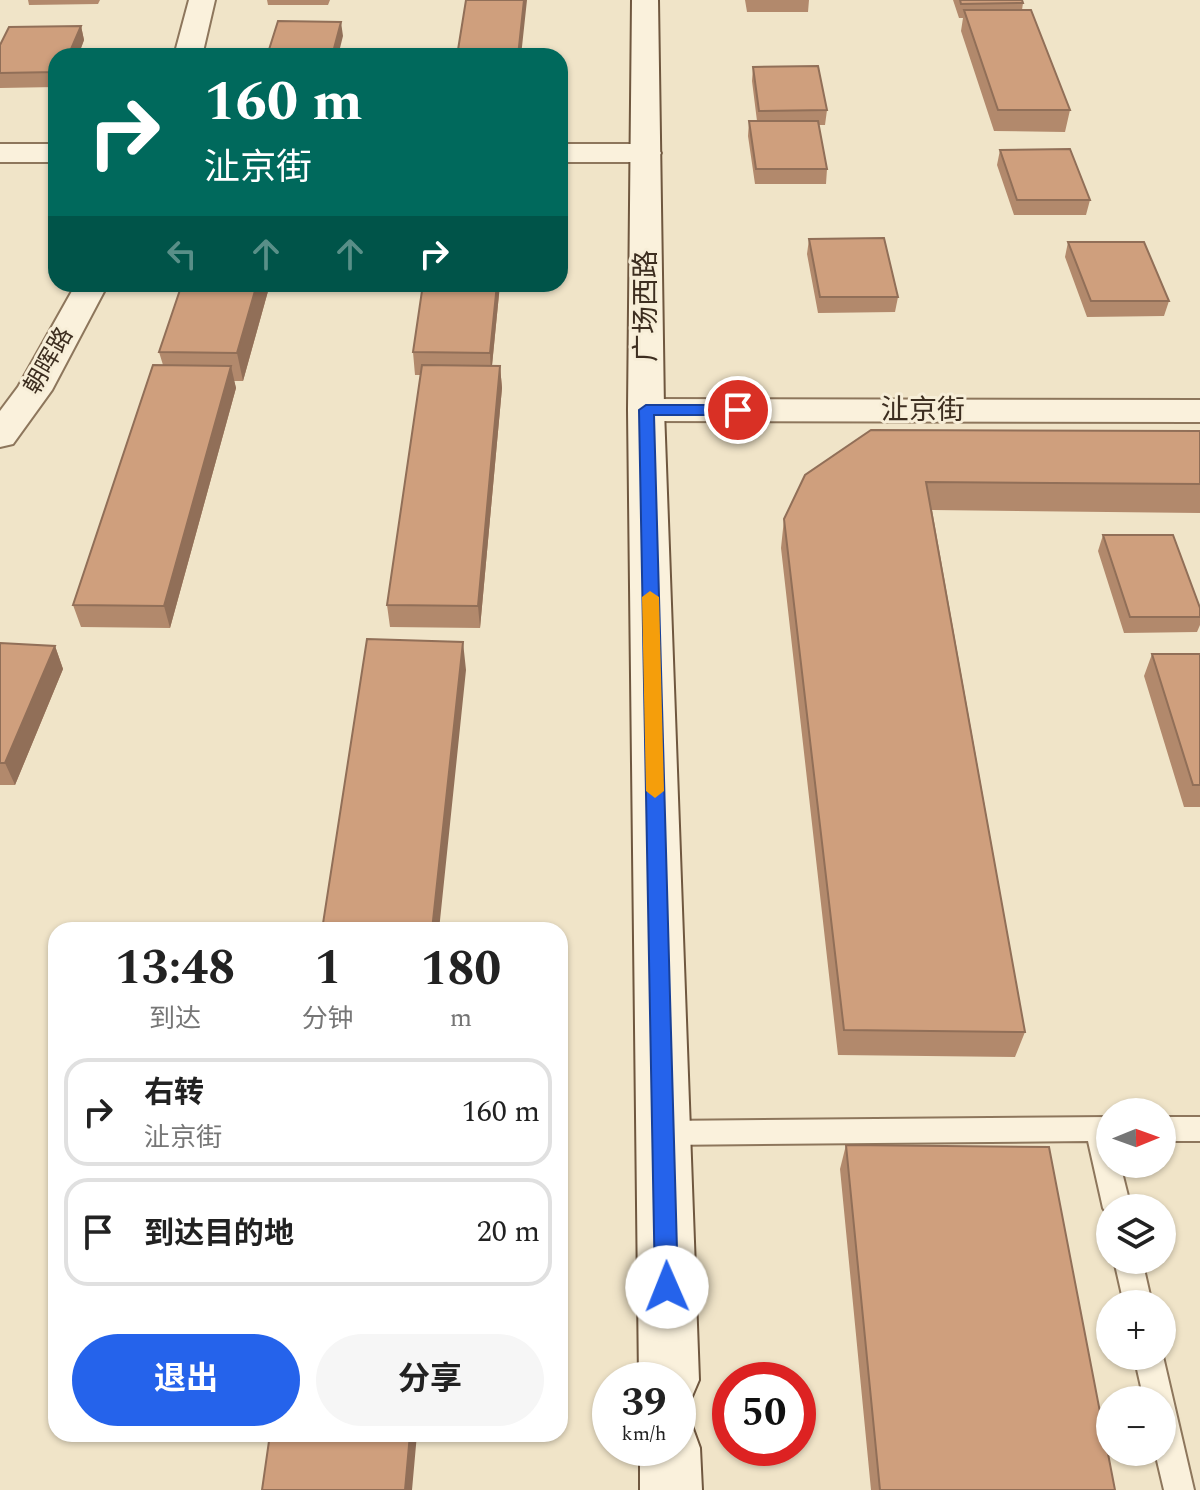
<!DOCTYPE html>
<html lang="zh">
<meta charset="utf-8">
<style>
body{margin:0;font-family:Spectral,"Noto Sans SC",serif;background:#f6f6f6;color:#222;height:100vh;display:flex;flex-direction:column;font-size:30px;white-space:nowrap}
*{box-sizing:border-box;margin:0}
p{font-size:26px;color:#767676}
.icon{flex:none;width:44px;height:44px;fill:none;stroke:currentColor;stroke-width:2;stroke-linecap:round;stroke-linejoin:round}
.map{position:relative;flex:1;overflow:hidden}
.panel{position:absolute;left:48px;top:922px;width:520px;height:520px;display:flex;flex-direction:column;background:#fff;border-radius:24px;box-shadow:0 2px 6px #0004}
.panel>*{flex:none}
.banner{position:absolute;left:48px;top:48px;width:520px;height:244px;border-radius:24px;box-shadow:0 2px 6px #0004;background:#00695c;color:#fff;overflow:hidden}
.needle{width:52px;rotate:89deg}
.buttons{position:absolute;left:1096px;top:1098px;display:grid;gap:16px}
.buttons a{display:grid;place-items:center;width:80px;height:80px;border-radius:50%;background:#fff;box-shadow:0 2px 6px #0004;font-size:40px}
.speed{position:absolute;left:592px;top:1362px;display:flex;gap:16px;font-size:40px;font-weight:700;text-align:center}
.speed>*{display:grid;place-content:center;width:104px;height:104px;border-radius:50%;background:#fff;box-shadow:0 2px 6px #0004;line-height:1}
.speed small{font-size:20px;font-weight:400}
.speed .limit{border:12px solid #d22;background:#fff;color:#111}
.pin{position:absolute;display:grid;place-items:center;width:68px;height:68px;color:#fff;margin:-34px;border:4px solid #fff;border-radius:50%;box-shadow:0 2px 8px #0007}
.me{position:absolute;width:88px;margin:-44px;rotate:359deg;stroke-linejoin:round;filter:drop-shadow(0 0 6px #0008)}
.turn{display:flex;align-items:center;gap:28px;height:168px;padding:0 24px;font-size:36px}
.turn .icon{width:104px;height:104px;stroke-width:2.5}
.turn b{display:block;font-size:56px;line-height:68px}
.lanes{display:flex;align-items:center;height:76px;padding:0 24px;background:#0003;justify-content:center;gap:40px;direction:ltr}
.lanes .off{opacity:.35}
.eta{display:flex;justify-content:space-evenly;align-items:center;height:136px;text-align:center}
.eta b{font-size:48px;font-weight:700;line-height:56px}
.button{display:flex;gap:16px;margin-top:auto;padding:16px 24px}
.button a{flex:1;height:92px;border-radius:48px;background:#2563eb;color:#fff;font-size:32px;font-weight:700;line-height:92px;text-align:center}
.button a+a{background:#f6f6f6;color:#222}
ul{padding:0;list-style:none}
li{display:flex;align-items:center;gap:24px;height:108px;margin:0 16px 12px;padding:0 8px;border:4px solid #e0e0e0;border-radius:24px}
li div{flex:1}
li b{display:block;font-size:30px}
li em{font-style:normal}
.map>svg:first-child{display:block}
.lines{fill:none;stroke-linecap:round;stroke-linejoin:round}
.service-casing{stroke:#8d765c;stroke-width:4}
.tertiary-casing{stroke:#8d765c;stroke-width:4}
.secondary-casing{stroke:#6f573f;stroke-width:4}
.service{fill:#faf1dc;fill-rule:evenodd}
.tertiary{fill:#faf1dc;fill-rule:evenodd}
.secondary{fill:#faf1dc;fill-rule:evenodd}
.wall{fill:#b2896c}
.shaded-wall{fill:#916f58}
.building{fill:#cf9f7d;stroke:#916f58;stroke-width:2}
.route{fill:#2563eb;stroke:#184099;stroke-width:2}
.slow{fill:#f59e0b}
.labels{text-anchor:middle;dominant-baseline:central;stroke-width:6;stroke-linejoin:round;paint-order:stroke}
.far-street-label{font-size:24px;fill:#3d2e20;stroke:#f7eed8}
.street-label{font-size:28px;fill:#3d2e20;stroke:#f7eed8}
</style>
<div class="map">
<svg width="1200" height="1490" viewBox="0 0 1200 1490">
<rect width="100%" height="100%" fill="#f0e4c8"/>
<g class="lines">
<defs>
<path id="service" d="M1110 1117V1164H1120L1131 1208H1110V1218L1103 1208 1088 1141 663 1145 654 1142 650 1133 654 1124 663 1121Z
M1162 1117H1200V1141H1162Z
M1114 1260H1142L1152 1304H1124Z
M1162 1352 1194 1490H1164L1155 1452H1162V1400H1144L1134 1356H1162Z"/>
<path id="tertiary" d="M189 0H215L202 56H174Z
M0 144H56V162H0Z
M560 144H646L657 147 661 153 657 159 646 162H560Z
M76 284H108L52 390 13 444 0 447V411L18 387Z
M646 399 1200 400V422L646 421 633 418 628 410 633 402Z"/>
<path id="secondary" d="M632 0H658L664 410 699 1380 690 1401 678 1406V1380H639L628 410Z
M678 1421 692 1426 700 1448 702 1490H640V1448H678Z"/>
</defs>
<use href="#service" class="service-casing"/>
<use href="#tertiary" class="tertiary-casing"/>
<use href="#secondary" class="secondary-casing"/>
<use href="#service" class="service"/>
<use href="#tertiary" class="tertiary"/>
<use href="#secondary" class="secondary"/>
</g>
<path class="wall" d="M28 0H100L98 4 29 5Z
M267 0H330L328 5H268Z
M745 0H809L808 12H747Z
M953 0H1022L1023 3 1022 10 1070 110 1065 132 994 131 961 31 963 18H959Z
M81 26 84 40 78 56H56V87L0 88V45Z
M753 67 827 110 825 125H818L827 169 826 184H755L748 136 749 121H757L752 81Z
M1000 150 1090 200 1086 215H1014L997 165Z
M809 239 898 297 895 312 818 313 807 254Z
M1068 242 1169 301 1164 316 1087 317 1065 257Z
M182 284H270L243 381H234L236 388 170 628 81 627 73 605 163 365 159 352Z
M423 284H500L492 366H500L502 388 480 628 390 627 387 605 421 375H415L413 352Z
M1200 431V513L932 510 1025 1032 1015 1057 838 1055 781 548 784 519 805 475Z
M1103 535 1200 608V625L1197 632 1124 633 1098 551Z
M0 643 55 646 63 669 15 785H0Z
M1152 654H1200V807H1184L1144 676Z
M846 1145 1115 1490H871L840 1169Z"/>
<path class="shaded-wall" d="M524 0H527L521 56H518Z
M341 22 343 36 338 56H332Z
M81 26 84 40 78 56H68Z
M257 284H270L243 381 237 353Z
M497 284H500L491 375 490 353Z
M231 366 236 388 170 628 164 606Z
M500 366 502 388 480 628 478 606Z
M463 642 466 670 439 930H432Z
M55 646 63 669 15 785 5 763Z
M410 1434H417L412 1490H405Z"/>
<path class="building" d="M466 0H524L518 56H457Z
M960 0H1022L1023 3 961 4Z
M964 10H1031L1070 110H998Z
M278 21 341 22 332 56H267Z
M81 26 68 56H56V72L0 73V45L9 27Z
M818 66 827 110 759 111 753 67Z
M749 121H818L827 169H756Z
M1070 149 1090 200H1017L1000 150Z
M884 238 898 297H820L809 239Z
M1068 242H1144L1169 301H1091Z
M182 284H257L237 353 159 352Z
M423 284H497L490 353 413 352Z
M153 365 231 366 164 606 73 605Z
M422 365 500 366 478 606 387 605Z
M871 430 1200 431V484L926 482 1025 1032 844 1030 784 519 805 475Z
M1103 535H1173L1200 608V617H1130Z
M367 639 463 642 432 930H322Z
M0 643 55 646 5 763H0Z
M1152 654H1200V785H1193Z
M846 1145 1049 1147 1115 1490H880Z
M270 1434H410L405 1490H262Z"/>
<path class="route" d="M646 405H738L746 410 738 415H654L678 1287 675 1296 667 1299 658 1296 655 1287 639 410Z"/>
<path class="slow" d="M650 591 659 597 664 791 655 798 646 791 642 597Z"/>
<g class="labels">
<g class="far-street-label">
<text transform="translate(49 361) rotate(-60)">朝晖路</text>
</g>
<g class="street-label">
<text transform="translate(646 306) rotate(-90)">广场西路</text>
<text x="923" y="410">沚京街</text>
</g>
</g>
</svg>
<div class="buttons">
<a><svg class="needle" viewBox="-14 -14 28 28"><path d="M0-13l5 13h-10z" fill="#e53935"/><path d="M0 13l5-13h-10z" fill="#767676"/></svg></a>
<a><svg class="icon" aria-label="layers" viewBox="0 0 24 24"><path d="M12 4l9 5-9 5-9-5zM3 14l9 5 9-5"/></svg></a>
<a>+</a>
<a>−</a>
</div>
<div class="speed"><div>39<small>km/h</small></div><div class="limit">50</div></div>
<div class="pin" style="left:738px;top:410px;background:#d93025"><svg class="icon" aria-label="arrive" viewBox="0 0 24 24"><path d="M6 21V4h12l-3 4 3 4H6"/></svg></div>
<svg class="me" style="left:667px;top:1287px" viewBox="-20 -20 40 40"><circle r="19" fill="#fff"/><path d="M0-13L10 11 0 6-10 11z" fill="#2563eb"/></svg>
<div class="banner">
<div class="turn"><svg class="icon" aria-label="right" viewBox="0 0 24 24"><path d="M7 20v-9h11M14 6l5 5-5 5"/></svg><div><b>160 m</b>沚京街</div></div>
<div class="lanes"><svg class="icon off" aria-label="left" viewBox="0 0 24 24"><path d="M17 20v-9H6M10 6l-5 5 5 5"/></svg><svg class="icon off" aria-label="ahead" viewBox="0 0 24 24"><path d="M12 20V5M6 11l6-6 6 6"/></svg><svg class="icon off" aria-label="ahead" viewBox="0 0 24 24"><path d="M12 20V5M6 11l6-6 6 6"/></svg><svg class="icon" aria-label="right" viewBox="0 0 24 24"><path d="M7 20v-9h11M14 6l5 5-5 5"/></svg></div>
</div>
<section class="panel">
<div class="eta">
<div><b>13:48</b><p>到达</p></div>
<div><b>1</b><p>分钟</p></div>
<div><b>180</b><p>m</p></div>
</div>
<ul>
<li><svg class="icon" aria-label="right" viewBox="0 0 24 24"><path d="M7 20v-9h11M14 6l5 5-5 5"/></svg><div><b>右转</b><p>沚京街</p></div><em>160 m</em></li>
<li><svg class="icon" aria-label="arrive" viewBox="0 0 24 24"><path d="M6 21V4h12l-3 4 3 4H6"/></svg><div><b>到达目的地</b></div><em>20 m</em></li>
</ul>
<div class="button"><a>退出</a><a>分享</a></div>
</section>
</div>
